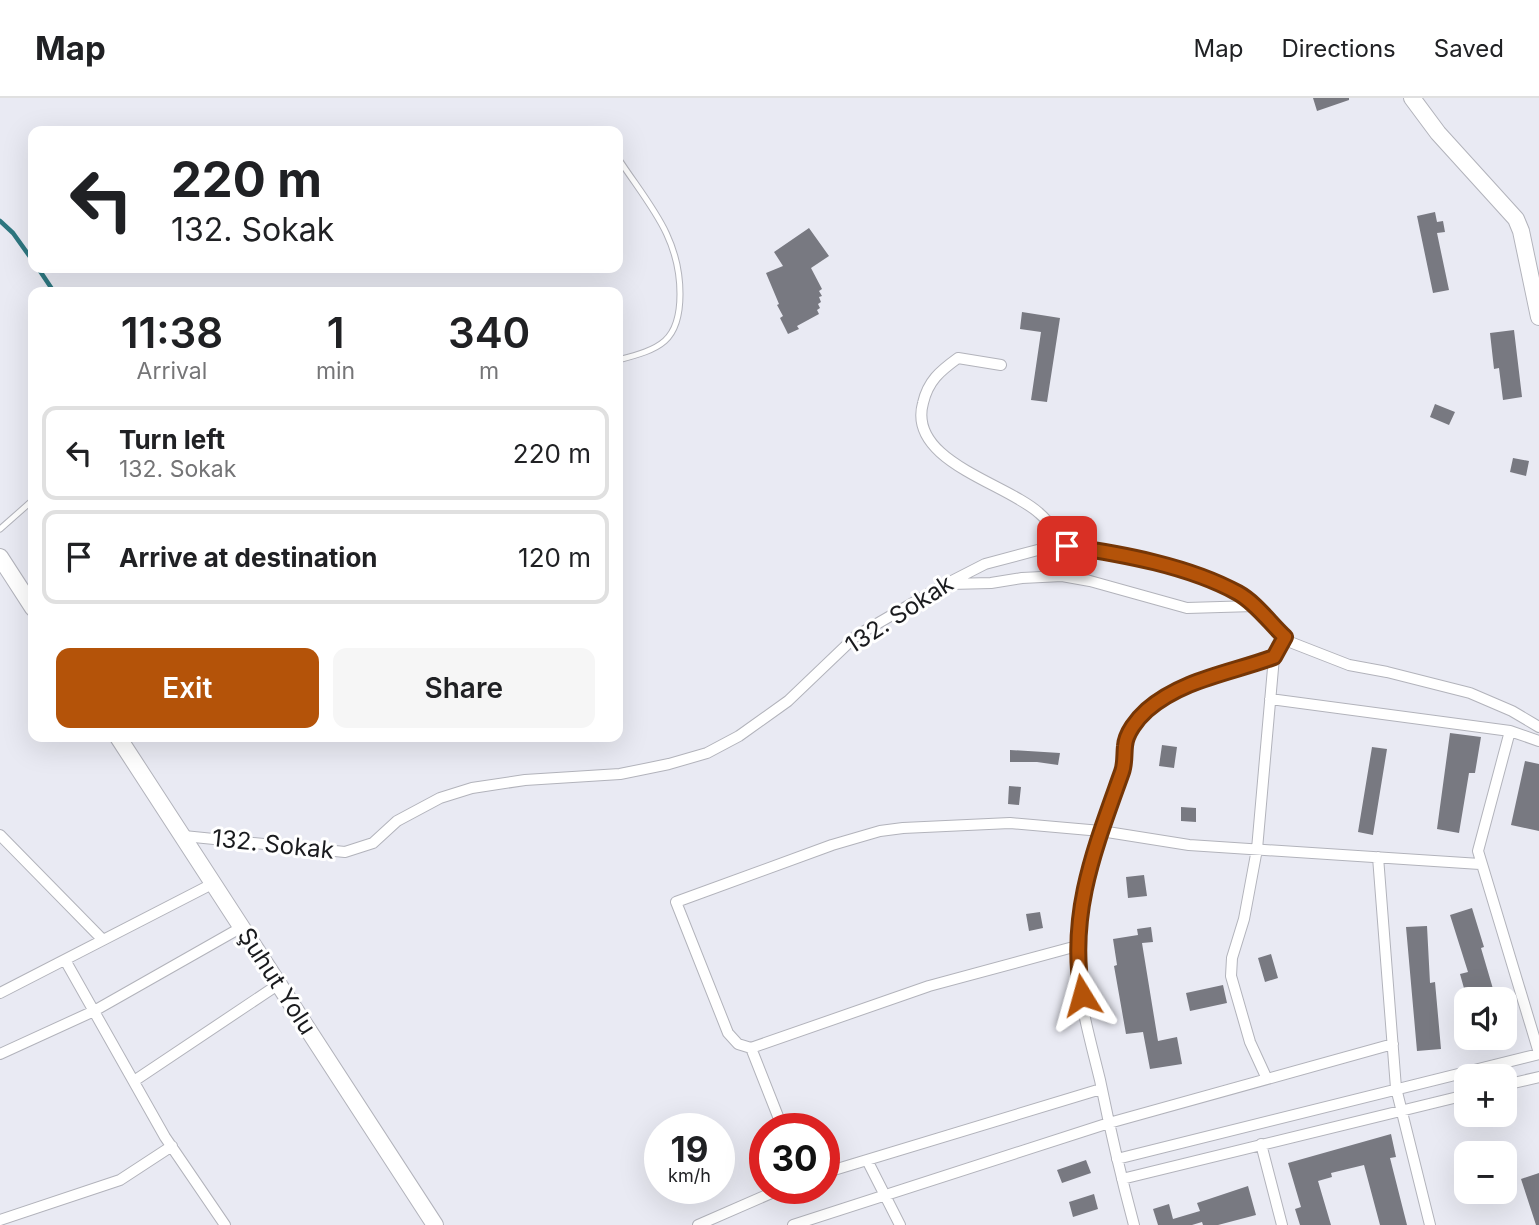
<!DOCTYPE html>
<meta charset="utf-8">
<style>
body{margin:0;font-family:Inter,sans-serif;background:#f6f6f6;color:#202124;height:100vh;display:flex;flex-direction:column;font-size:26px;white-space:nowrap}
*{box-sizing:border-box;margin:0}
p{font-size:23px;color:#757577}
.icon{flex:none;width:38px;height:38px;fill:none;stroke:currentColor;stroke-width:2;stroke-linecap:round;stroke-linejoin:round}
.map{position:relative;flex:1;overflow:hidden}
.details{position:absolute;left:28px;top:189px;width:595px;height:455px;display:flex;flex-direction:column;background:#fff;border-radius:14px;box-shadow:0 7px 28px #0002}
.details>*{flex:none}
.hud{position:absolute;left:28px;top:28px;width:595px;height:147px;border-radius:14px;box-shadow:0 7px 28px #0002;background:#fff;color:#202124;overflow:hidden}
.controls{position:absolute;left:1454px;top:889px;display:grid;gap:14px}
.controls a{display:grid;place-items:center;width:63px;height:63px;border-radius:14px;background:#fff;box-shadow:0 7px 28px #0002;font-size:35px}
.speed{position:absolute;left:644px;top:1015px;display:flex;gap:14px;font-size:35px;font-weight:700;text-align:center}
.speed>*{display:grid;place-content:center;width:91px;height:91px;border-radius:50%;background:#fff;box-shadow:0 7px 28px #0002;line-height:1}
.speed small{font-size:18px;font-weight:400}
.speed .limit{border:10px solid #d22;background:#fff;color:#111}
.pin{position:absolute;display:grid;place-items:center;width:60px;height:60px;color:#fff;margin:-30px;border-radius:14px;box-shadow:0 4px 10px #0006}
.me{position:absolute;width:77px;margin:-38px;rotate:352deg;stroke-linejoin:round;filter:drop-shadow(0 0 5px #0008)}
.turn{display:flex;align-items:center;gap:24px;height:147px;padding:0 28px;font-size:32px}
.turn .icon{width:91px;height:91px;stroke-width:2.5}
.turn b{display:block;font-size:49px;line-height:60px}
.eta{display:flex;justify-content:space-evenly;align-items:center;height:119px;text-align:center}
.eta b{font-size:42px;font-weight:600;line-height:49px}
.action{display:flex;gap:14px;margin-top:auto;padding:14px 28px}
.action a{flex:1;height:80px;border-radius:14px;background:#b45309;color:#fff;font-size:28px;font-weight:600;line-height:80px;text-align:center}
.action a+a{background:#f6f6f6;color:#202124}
ul{padding:0;list-style:none}
li{display:flex;align-items:center;gap:21px;height:94px;margin:0 14px 10px;padding:0 14px;border:4px solid #e0e0e0;border-radius:14px}
li div{flex:1}
li b{display:block;font-size:26px}
li em{font-style:normal}
header{display:flex;align-items:center;gap:42px;box-sizing:border-box;height:98px;padding:0 35px;background:#fff;border-bottom:2px solid #e0e0e0}
header strong{font-size:33px}
nav{display:flex;gap:38px;margin-inline-start:auto;font-size:24px}
.map>svg:first-child{display:block}
.lines{fill:none;stroke-linecap:round;stroke-linejoin:round}
.stream{stroke:#2e7780;stroke-width:4.5}
.building{fill:#787981}
.lane-casing{stroke:#b2b3bb;stroke-width:7}
.street-casing{stroke:#b2b3bb;stroke-width:12}
.secondary-casing{stroke:#b2b3bb;stroke-width:18}
.lane{stroke:#fff;stroke-width:5}
.street{stroke:#fff;stroke-width:10}
.secondary{stroke:#fff;stroke-width:16}
.route-casing{stroke:#753606;stroke-width:18}
.route{stroke:#b45309;stroke-width:12}
.labels{text-anchor:middle;dominant-baseline:central;stroke-width:6;stroke-linejoin:round;paint-order:stroke}
.street-label{font-size:24px;fill:#1a1b1e;stroke:#fff}
</style>
<header>
<strong>Map</strong>
<nav><a>Map</a><a>Directions</a><a>Saved</a></nav>
</header>
<div class="map">
<svg width="1539" height="1127" viewBox="0 0 1539 1127">
<rect width="100%" height="100%" fill="#e9eaf3"/>
<g class="lines">
<path class="stream" d="M0 123 13 135 33 163
M38 170 54 194"/>
</g>
<path class="building" d="M1313 0H1349V2L1317 13Z
M1435 114 1437 124 1443 123 1445 134 1437 135 1449 192 1433 195 1417 118Z
M809 130 829 158 811 170 822 191 819 193 822 198 819 199 821 204 818 206 820 210 817 212 819 216 797 228 799 231 788 236 780 220 783 218 777 207 779 206 766 175 783 168 774 154Z
M1022 214 1060 220 1047 304 1031 302 1041 234 1020 231Z
M1514 232 1522 299 1503 302 1499 270 1494 271 1490 235Z
M1435 306 1455 314 1449 327 1430 319Z
M1513 360 1529 363 1526 378 1510 374Z
M1450 635 1481 639 1475 675H1469L1459 735 1437 731Z
M1162 647 1177 649 1174 670 1159 668Z
M1372 649 1387 651 1373 737 1358 734Z
M1010 652 1060 655 1058 667 1037 664H1010Z
M1525 663 1539 666V733L1511 727Z
M1009 688 1021 689 1019 707 1008 706Z
M1181 709 1196 710V724L1181 723Z
M1144 777 1147 798 1128 800 1126 779Z
M1472 810 1484 849 1481 850 1496 901H1467L1460 876 1468 874 1450 817Z
M1040 814 1043 830 1029 833 1026 816Z
M1427 828 1430 885 1435 884 1441 951 1417 953 1406 829Z
M1151 829 1153 844 1142 845 1158 943 1177 939 1182 966 1150 971 1143 934 1126 936 1114 868 1117 867 1113 841 1138 837 1137 831Z
M1271 856 1278 880 1265 884 1258 860Z
M1223 887 1227 905 1190 913 1186 895Z
M1391 1036 1396 1059 1390 1060 1407 1127H1380L1364 1067 1331 1075 1332 1079 1318 1083 1331 1127H1300L1295 1111 1301 1109 1288 1065Z
M1086 1062 1091 1075 1062 1085 1057 1072Z
M1539 1075V1127H1536L1521 1081Z
M1248 1088 1256 1117 1218 1127H1203L1202 1124 1192 1127H1158L1153 1111 1169 1106 1173 1121 1200 1113 1197 1105Z
M1094 1096 1098 1111 1073 1119 1069 1104Z"/>
<g class="lines">
<defs>
<path id="lane" d="M618 60C648 106 680 138 680 196 680 244 660 251 618 262
M0 431 33 402"/>
<path id="street" d="M1001 267 958 260C940 273 928 283 923 305 907 363 1006 385 1039 415 1050 424 1058 437 1067 448
M950 486 991 485 1022 480 1062 478 1090 483 1187 510 1254 508
M1270 601 1510 633 1539 643
M1510 633 1478 753 1539 955
M0 737 103 842
M184 738 345 754 373 745 397 723 440 700 472 690 525 682 620 676 669 666 707 655 739 638 788 603 856 538 942 488 985 466 1049 449 1067 448 1100 453 1194 476 1239 496 1290 544 1349 567 1387 574 1470 595 1512 613 1539 629
M1378 759 1396 990 1430 1127
M65 862 165 1039 225 1127
M0 895 214 785
M751 950 738 946 728 935 676 804 832 747 880 733 903 730 1010 725 1101 733 1189 747 1480 766
M0 956 94 913 242 829
M1267 981 1250 944 1231 878 1232 860 1244 821 1257 751 1274 559
M134 983 279 886
M1505 987 1539 979
M783 1031 751 950 929 888 1077 848
M1261 1046 1282 1127
M1117 1061 1539 956
M867 1062 900 1127
M824 1075 1101 991
M1122 1081 1466 997
M0 1122 120 1082 172 1048
M698 1127 783 1090
M793 1127 1109 1025 1393 946
M1134 1127C1121 1079 1110 1031 1100 982 1089 936 1074 889 1077 841 1079 787 1100 729 1120 678 1125 668 1123 657 1125 647 1127 634 1138 620 1147 612 1184 582 1230 575 1274 559L1285 539"/>
<path id="secondary" d="M1412 0 1438 35 1516 121 1521 133 1539 219
M0 459 33 510
M118 639 435 1127"/>
</defs>
<use href="#lane" class="lane-casing"/>
<use href="#street" class="street-casing"/>
<use href="#secondary" class="secondary-casing"/>
<use href="#lane" class="lane"/>
<use href="#street" class="street"/>
<use href="#secondary" class="secondary"/>
</g>
<g class="lines">
<defs>
<path id="route" d="M1067 448C1122 456 1189 468 1238 495 1256 505 1270 525 1285 539L1274 559C1231 575 1183 581 1147 612 1137 621 1126 635 1125 648 1124 657 1125 666 1122 674 1095 750 1068 815 1082 897"/>
</defs>
<use href="#route" class="route-casing"/>
<use href="#route" class="route"/>
</g>
<g class="labels">
<g class="street-label">
<text transform="translate(899 516) rotate(-33)">132. Sokak</text>
<text transform="translate(273 746) rotate(6)">132. Sokak</text>
<text transform="translate(277 883) rotate(57)">Şuhut Yolu</text>
</g>
</g>
</svg>
<div class="controls">
<a><svg class="icon" aria-label="sound" viewBox="0 0 24 24"><path d="M4 9h4l5-4v14l-5-4H4zM17 9q2 3 0 6"/></svg></a>
<a>+</a>
<a>−</a>
</div>
<div class="speed"><div>19<small>km/h</small></div><div class="limit">30</div></div>
<div class="pin" style="left:1067px;top:448px;background:#d93025"><svg class="icon" aria-label="arrive" viewBox="0 0 24 24"><path d="M6 21V4h12l-3 4 3 4H6"/></svg></div>
<svg class="me" style="left:1082px;top:897px" viewBox="-20 -20 40 40"><path d="M0-17L14 15 0 8-14 15z" fill="#b45309" stroke="#fff" stroke-width="4"/></svg>
<div class="hud">
<div class="turn"><svg class="icon" aria-label="left" viewBox="0 0 24 24"><path d="M17 20v-9H6M10 6l-5 5 5 5"/></svg><div><b>220 m</b>132. Sokak</div></div>
</div>
<section class="details">
<div class="eta">
<div><b>11:38</b><p>Arrival</p></div>
<div><b>1</b><p>min</p></div>
<div><b>340</b><p>m</p></div>
</div>
<ul>
<li><svg class="icon" aria-label="left" viewBox="0 0 24 24"><path d="M17 20v-9H6M10 6l-5 5 5 5"/></svg><div><b>Turn left</b><p>132. Sokak</p></div><em>220 m</em></li>
<li><svg class="icon" aria-label="arrive" viewBox="0 0 24 24"><path d="M6 21V4h12l-3 4 3 4H6"/></svg><div><b>Arrive at destination</b></div><em>120 m</em></li>
</ul>
<div class="action"><a>Exit</a><a>Share</a></div>
</section>
</div>
